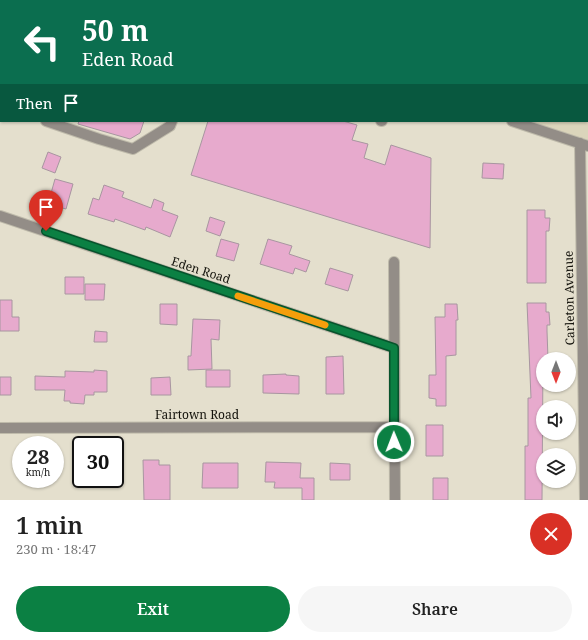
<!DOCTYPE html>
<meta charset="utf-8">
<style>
body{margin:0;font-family:"Noto Serif",serif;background:#f6f6f6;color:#222;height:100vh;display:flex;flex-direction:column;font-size:15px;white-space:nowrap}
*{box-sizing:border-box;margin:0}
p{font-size:13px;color:#767676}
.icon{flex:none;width:22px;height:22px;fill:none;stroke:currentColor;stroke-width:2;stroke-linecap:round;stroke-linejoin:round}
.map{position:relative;height:500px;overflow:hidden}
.drawer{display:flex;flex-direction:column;background:#fff;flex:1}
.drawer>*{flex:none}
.top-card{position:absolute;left:0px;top:0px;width:588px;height:122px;box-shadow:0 1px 3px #0004;background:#0b6e4f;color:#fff;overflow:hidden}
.needle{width:26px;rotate:180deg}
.controls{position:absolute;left:536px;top:352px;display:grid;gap:8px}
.controls a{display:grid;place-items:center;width:40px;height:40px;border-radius:50%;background:#fff;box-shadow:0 1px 3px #0004;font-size:20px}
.speed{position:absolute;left:12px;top:436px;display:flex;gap:8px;font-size:20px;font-weight:700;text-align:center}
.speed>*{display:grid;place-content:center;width:52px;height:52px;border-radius:50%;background:#fff;box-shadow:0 1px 3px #0004;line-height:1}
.speed small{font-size:10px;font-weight:400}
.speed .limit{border:2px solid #111;border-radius:6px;background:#fff;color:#111}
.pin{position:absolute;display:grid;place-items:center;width:34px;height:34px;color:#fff;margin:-41px -17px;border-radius:50% 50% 50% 0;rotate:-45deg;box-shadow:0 0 4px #0007}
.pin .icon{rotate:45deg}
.me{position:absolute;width:44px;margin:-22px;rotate:359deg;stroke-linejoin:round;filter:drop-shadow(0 0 3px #0008)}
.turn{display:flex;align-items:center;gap:14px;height:84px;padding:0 16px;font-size:18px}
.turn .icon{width:52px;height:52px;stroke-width:2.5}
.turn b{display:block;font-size:28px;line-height:34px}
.then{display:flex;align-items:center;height:38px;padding:0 16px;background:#0003;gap:8px;font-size:15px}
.round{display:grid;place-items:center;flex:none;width:42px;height:42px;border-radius:21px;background:#f6f6f6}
.head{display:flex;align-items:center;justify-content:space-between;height:68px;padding:0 16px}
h1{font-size:24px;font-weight:600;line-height:30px}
.button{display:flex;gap:8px;margin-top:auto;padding:8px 16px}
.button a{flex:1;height:46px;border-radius:24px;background:#0b8043;color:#fff;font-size:16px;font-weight:600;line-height:46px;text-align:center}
.button a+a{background:#f6f6f6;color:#222}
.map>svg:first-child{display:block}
.built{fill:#dbd5bb}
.building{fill:#e7aacd;stroke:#a896a0}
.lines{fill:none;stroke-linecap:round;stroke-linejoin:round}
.minor-casing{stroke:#bebaaa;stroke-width:12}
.minor{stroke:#938d87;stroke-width:10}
.route-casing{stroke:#07532c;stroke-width:10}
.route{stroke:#0b8043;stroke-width:7}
.slow{stroke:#f59e0b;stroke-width:7}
.labels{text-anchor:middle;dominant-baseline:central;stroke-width:3.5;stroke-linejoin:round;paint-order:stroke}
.street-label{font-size:12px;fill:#13120b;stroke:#e4dfcd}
</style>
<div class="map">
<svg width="588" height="500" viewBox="0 0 588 500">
<rect width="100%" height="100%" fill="#e4dfcd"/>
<path class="built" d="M141 0H588V146L512 121H587V1Z"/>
<path class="building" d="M79 121H144L140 133 130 139 78 124Z
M208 121H343L357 125 352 140 368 144 364 158 385 165 391 145 431 158 430 248 191 175Z
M48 152 61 157 55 173 42 168Z
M483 163 504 164 503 179 482 178Z
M55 179 73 184 66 209 48 204Z
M104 185 124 192 122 197 151 208 154 199 164 203 162 210 178 216 170 237 146 227 145 230 115 219 114 222 88 214 93 198 99 200Z
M527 210H545V218H550L549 231H546V283H527Z
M210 217 225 222 220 236 206 231Z
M221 239 239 244 234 261 216 256Z
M268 239 292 246 289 254 310 261 306 272 295 268 293 274 260 264Z
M330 268 353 275 348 291 325 284Z
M65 277H84V294H65Z
M85 284H105L104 300H85Z
M0 300H12V317H19V331H0Z
M527 303H546V312H549L550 325H547V331L548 359H543L542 500H525V446H528V398H531Z
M160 304H177V325L160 324Z
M445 304H457L458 320H456V355L446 356V406H436V399L429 398V375H436L435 317H445Z
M193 319 220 320 219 340 211 339 212 369 188 370V356H191Z
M95 331 107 332V342H94Z
M343 356 344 394H326V357Z
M94 370 107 371V392H94V395H85L84 404 70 403V401H64L65 390H35V376L65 377V371L94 372Z
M206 370H230V387H206Z
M286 374V375L299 376V394L263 393V375Z
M0 377H11V395H0Z
M170 377 171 395H151V378Z
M426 425H443V456H426Z
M143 460H159V465H170V500H144Z
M266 462 301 463 300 478H314V500H302V488H274L275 482H265Z
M203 463H238V488H202Z
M330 463 350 464V480H330Z
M433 478H448V500H433Z"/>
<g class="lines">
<defs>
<path id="minor" d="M141 0 144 1
M345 1 346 0
M578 1V0
M0 109H1
M46 121 99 139 133 149 170 126 172 121
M381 121H382
M512 121 588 146
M580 143 585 500
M0 216 394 348
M394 262 395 500
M0 428 394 427"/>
</defs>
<use href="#minor" class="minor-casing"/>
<use href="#minor" class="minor"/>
</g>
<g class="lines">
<defs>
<path id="route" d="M46 231 394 348V442"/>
</defs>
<use href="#route" class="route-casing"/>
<use href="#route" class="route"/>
<path class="slow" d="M238 296 325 325"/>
</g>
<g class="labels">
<g class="street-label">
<text transform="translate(201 270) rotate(18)">Eden Road</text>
<text transform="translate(569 298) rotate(-91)">Carleton Avenue</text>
<text x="197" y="414">Fairtown Road</text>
</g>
</g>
</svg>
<div class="controls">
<a><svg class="needle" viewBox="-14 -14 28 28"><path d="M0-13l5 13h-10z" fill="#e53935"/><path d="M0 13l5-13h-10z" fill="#767676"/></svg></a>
<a><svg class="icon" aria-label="sound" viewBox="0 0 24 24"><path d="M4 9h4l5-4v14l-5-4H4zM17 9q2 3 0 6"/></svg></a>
<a><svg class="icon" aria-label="layers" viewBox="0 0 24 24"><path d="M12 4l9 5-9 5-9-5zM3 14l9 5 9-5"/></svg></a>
</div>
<div class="speed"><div>28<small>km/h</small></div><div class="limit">30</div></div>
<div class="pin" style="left:46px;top:231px;background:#d93025"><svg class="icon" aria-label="arrive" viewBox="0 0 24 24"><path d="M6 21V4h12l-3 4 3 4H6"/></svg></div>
<svg class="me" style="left:394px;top:442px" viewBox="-20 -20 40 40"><circle r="17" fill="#0b8043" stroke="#fff" stroke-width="3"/><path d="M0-11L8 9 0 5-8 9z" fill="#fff"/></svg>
<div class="top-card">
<div class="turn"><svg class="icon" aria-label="left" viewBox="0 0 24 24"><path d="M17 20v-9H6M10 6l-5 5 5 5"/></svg><div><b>50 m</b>Eden Road</div></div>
<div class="then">Then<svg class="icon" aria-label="arrive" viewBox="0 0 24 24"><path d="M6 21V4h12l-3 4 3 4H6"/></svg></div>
</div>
</div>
<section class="drawer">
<div class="head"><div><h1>1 min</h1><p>230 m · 18:47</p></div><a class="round" style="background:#d93025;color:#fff"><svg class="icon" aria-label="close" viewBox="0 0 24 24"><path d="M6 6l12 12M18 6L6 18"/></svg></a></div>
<div class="button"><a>Exit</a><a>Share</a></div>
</section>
